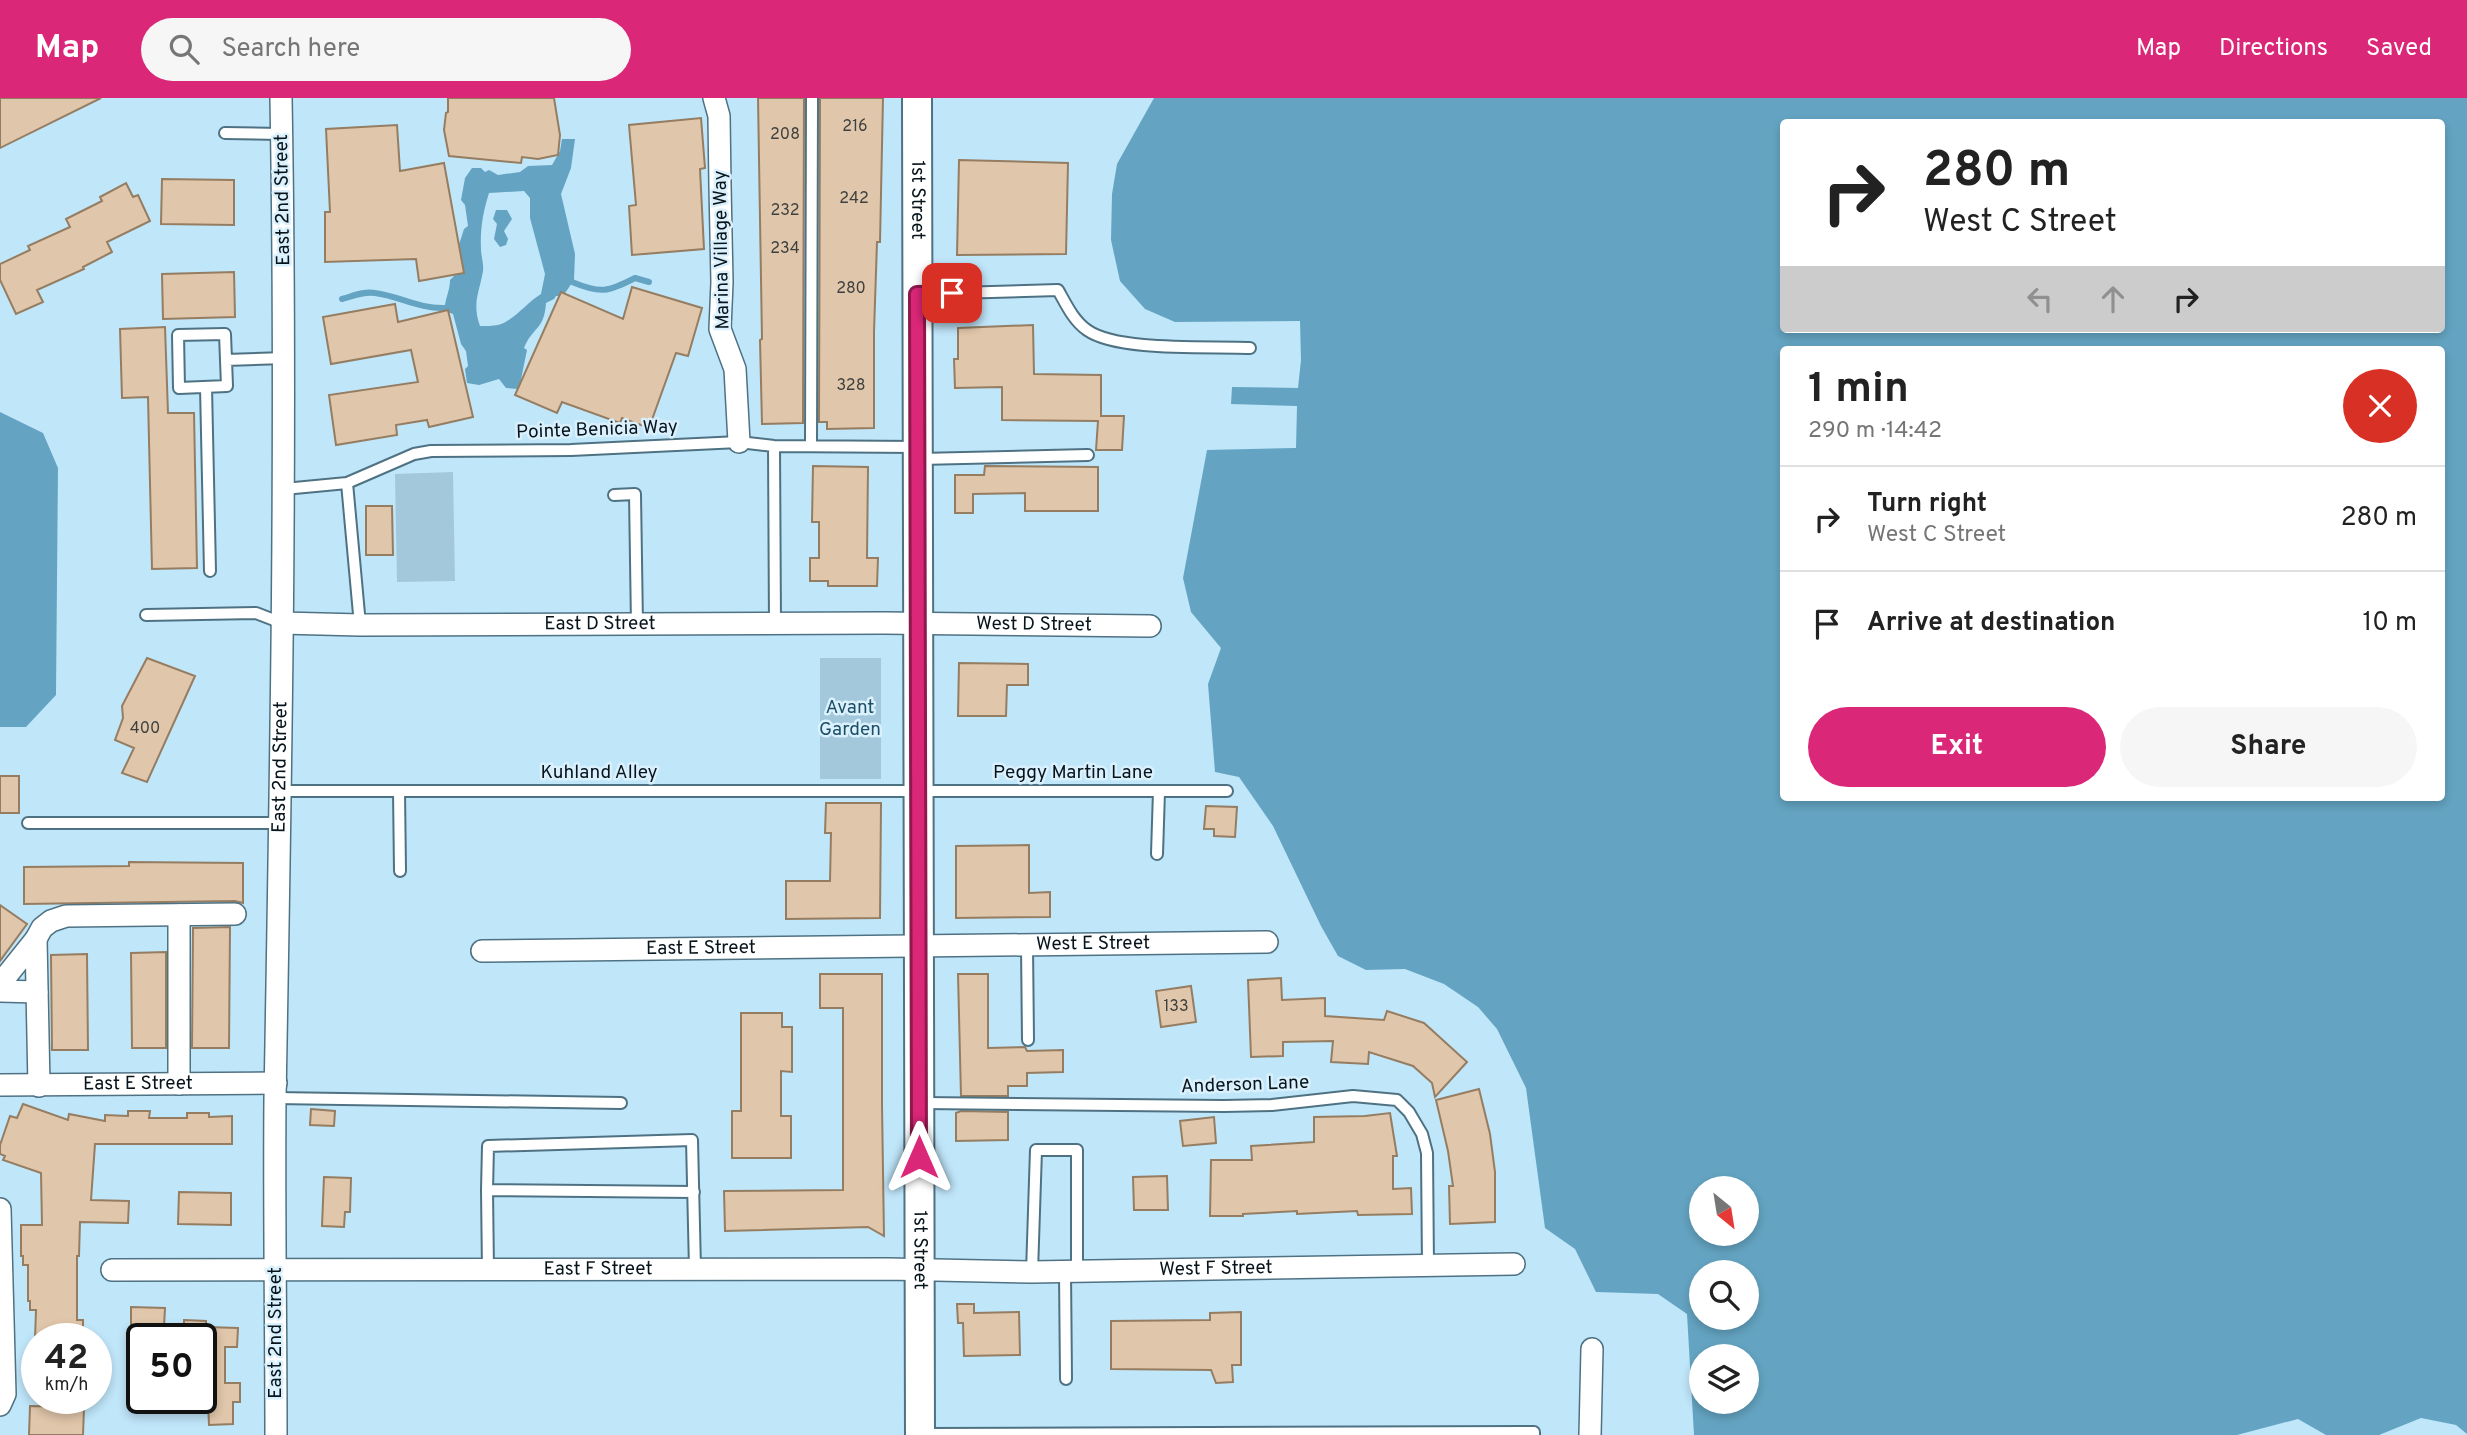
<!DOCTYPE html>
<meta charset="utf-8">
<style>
body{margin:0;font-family:Overpass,sans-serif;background:#f6f6f6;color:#222;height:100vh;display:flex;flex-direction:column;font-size:26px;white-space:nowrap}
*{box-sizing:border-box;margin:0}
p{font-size:23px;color:#767676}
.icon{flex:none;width:38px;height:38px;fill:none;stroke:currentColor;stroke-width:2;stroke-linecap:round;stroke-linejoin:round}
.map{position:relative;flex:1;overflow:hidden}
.panel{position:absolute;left:1780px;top:248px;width:665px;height:455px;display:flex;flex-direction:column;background:#fff;border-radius:7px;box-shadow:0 4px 10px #0003}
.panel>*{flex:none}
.top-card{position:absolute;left:1780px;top:21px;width:665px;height:214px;border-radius:7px;box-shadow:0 4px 10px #0003;background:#fff;color:#222;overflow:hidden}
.needle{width:46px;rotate:150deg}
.fabs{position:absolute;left:1689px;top:1078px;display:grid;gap:14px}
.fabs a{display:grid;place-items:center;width:70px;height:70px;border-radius:50%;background:#fff;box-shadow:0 4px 10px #0003;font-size:35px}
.speed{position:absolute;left:21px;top:1225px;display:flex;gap:14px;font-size:35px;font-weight:700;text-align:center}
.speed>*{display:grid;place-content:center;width:91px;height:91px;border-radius:50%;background:#fff;box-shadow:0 4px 10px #0003;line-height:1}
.speed small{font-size:18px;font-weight:400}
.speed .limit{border:4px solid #111;border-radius:10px;background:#fff;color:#111}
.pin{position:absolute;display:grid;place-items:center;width:60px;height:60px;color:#fff;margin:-30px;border-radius:14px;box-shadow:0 4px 10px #0006}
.me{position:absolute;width:77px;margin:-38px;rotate:0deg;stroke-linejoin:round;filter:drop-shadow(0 0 5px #0008)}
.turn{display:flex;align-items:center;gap:24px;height:147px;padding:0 28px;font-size:32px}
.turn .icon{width:91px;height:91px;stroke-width:2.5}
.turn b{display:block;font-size:49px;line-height:60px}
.lanes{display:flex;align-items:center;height:66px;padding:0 28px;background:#0003;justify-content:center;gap:35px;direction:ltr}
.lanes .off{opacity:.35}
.round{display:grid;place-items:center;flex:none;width:74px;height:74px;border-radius:37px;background:#f6f6f6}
.overview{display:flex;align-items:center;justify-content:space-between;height:119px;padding:0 28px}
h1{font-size:42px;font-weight:700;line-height:52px}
.cta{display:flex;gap:14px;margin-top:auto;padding:14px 28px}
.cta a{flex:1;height:80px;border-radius:42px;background:#db2777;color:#fff;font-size:28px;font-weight:700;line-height:80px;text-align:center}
.cta a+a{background:#f6f6f6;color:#222}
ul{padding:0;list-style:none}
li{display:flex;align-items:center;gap:21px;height:105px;padding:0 28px;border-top:2px solid #e0e0e0}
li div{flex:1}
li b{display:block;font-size:26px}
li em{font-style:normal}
header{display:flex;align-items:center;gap:42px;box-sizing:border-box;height:98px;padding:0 35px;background:#db2777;color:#fff}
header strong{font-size:33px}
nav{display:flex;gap:38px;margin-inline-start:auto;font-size:24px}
.search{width:490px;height:63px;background:#f6f6f6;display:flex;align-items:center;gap:18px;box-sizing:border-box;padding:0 24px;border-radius:38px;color:#767676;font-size:26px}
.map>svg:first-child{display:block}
.green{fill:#a3c8db}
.water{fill:#64a4c2;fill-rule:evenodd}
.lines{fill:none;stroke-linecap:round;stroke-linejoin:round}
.stream{stroke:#64a4c2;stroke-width:6}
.building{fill:#e0c6aa;stroke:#957d62;stroke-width:2}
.service-casing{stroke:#4f7283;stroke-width:14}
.minor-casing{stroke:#4f7283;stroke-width:24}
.secondary-casing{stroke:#4f7283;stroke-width:32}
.service{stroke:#fff;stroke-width:10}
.minor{stroke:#fff;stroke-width:21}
.secondary{stroke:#fff;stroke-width:28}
.route-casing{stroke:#8e194d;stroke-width:18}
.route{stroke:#db2777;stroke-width:12}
.labels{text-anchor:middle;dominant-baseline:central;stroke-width:5;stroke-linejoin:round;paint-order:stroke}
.number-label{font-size:16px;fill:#3d403f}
.street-label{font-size:19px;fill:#07141b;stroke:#daf1fd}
.park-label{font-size:19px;fill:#1c4f65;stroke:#daf1fd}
</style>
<header>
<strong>Map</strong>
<div class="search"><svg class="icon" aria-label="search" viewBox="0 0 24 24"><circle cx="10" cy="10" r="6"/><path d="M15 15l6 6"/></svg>Search here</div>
<nav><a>Map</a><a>Directions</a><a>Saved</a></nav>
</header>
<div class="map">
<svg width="2467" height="1337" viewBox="0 0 2467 1337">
<rect width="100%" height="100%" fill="#c0e6fa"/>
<path class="green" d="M453 374 455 483 397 484 395 376Z
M820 560H881V681H820Z"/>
<path class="water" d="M1154 0H2467V1336L2456 1327 2421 1320 2379 1337H2326L2298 1321 2237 1337H1694L1687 1216 1658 1196 1596 1194 1575 1151 1545 1130 1526 990 1497 931 1478 909 1444 886 1405 871 1366 872 1338 858 1321 828 1273 728 1239 679 1215 674 1208 586 1221 550 1191 514 1183 480 1207 352 1296 350 1297 308 1231 306 1232 289 1298 290 1301 262 1300 223 1175 224 1145 211 1120 183 1111 142 1112 96 1117 66ZM1783 24H2441V231H1783ZM1783 252H2441V700H1783ZM1701 1090H1746V1136H1701ZM1701 1174H1746V1220H1701ZM1701 1258H1746V1304H1701Z
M562 41H575L571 70 561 96 575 156 574 182 563 198H556L554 201 546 205C544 233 533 228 524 250L527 252 519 291 506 290 499 281 479 287 467 285 465 271 468 268 466 253 461 246 453 216 445 213C444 202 450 194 450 182L457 175 455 159 464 131 468 128 465 107 461 102 465 80 472 70H481L485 74 489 72 498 77 520 74 528 68 552 67 560 53ZM524 93 530 100V120L545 176 541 196C527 204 514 223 498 227 493 228 486 228 480 228 472 205 479 196 483 173 484 166 481 158 481 151 480 131 483 114 489 95Z
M496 112H507L512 121 504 133 508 141 506 147 500 149 494 141 497 126 493 121Z
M0 314 43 335 58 370 56 597 26 629H0Z"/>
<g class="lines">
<path class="stream" d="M572 184C601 196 608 194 635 180L649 184
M342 201C353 198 364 193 375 195 399 198 419 211 445 210"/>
</g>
<path class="building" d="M0 0H101L0 50Z
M448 0H554L560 37 558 57 538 61 522 59 521 65 449 58 444 32 446 15 448 14Z
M758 0H804L803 325 762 326 760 242 762 241Z
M820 0H883L880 144H877L874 234V330L827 331V324H819Z
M701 20 705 70 700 71 704 151 632 157 629 108 636 107 629 27Z
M397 27 400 73 444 65 464 175 419 183 416 161 325 164V114H330L326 31Z
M959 62 1068 65 1066 156 957 157Z
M162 81 234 82V127L161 126Z
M126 85 133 99 138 97 150 123 107 144 112 154 83 169 84 171 37 192 43 204 16 216 0 182V166L30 152 28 148 70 129 66 121 102 103 100 99Z
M234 174 235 219 163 221 162 176Z
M632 189 702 210 688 258 676 255 649 330 622 320 620 325 562 304 557 315 515 297 561 194 623 221Z
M395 206 398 224 448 212 473 319 429 329 427 322 396 327 397 337 336 347 329 297 418 284 411 252 331 266 323 219Z
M1033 227 1034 276 1101 277V318H1124L1122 352H1096L1098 323 1002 322V289L955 290 954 261H958V230Z
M165 229 168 315H194L197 470 152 471 148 299 122 300 120 231Z
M813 368 868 369 867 460H878L877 488H828V483H810V460H819V424H812Z
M985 368 1098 369V413H1025V395L973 396V415H955V377H984Z
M366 408H392L393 457H366Z
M147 560 195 578 147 684 122 675 134 650 115 642 123 620 122 608Z
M959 565 1028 566V587H1007L1006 618H958Z
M0 678H19V715H0Z
M826 705H881L880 820 786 821V783H830L831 735H825Z
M1206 708 1237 709 1235 739 1214 738V731H1204Z
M1029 747V795L1050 794V819L956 820V748Z
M129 764 243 765V805L235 803 24 806V769L129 768Z
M0 807 27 826 0 863Z
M230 829 229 950H192L193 830Z
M166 854V950H132L131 855Z
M87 856 88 952H52L51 857Z
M820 876H882V1007L884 1138 868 1129 725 1133 724 1093 843 1092V910H820Z
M958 876H988V950L1025 949 1027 953 1063 952V974L1027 975V988H1008V998H961Z
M1281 880 1282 902 1325 900V918L1384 922 1387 913 1424 925 1467 964 1435 999 1432 985 1413 968 1369 954 1368 966 1331 964 1333 943 1283 944V958L1251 959 1248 882Z
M1191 888 1196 924 1161 929 1156 893Z
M741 915H782V929H792V974L781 973V1018H791V1060H732V1013H741Z
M1479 991 1490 1036 1495 1074V1124L1450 1126 1449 1088H1453L1448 1053 1436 1002Z
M23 1006 68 1022 69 1016 105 1023V1017L128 1018V1013H150L149 1020H187V1015H209V1019L232 1018V1046H95L91 1102 129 1103 128 1125 80 1124 79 1158H77V1222H83V1241H35L36 1212H30V1203H28V1167H23V1158H21V1127H42L41 1075 3 1062 5 1058 0 1056V1047L10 1018 17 1020Z
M311 1011 335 1013 334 1028 310 1027Z
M961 1013 1008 1014V1042L956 1043V1015Z
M1390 1015 1397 1058H1393V1091L1411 1090 1412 1116 1358 1117 1357 1113 1297 1116V1113L1243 1116V1118H1210L1211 1062H1252L1251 1048 1314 1044V1019L1365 1018Z
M1214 1019 1216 1045 1183 1048 1180 1023Z
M1167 1078 1168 1112H1134L1133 1079Z
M324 1079 351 1080 350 1114H345L344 1129 322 1128Z
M179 1094 231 1095V1127L178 1126Z
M957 1206H974V1215L1019 1214 1020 1257 964 1258 963 1225H958Z
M131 1209 165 1210 164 1229H148L147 1235 131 1234Z
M1241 1214V1267H1232L1233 1284 1216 1285 1211 1272 1111 1271V1223L1210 1222V1215Z
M184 1222 206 1223V1229L238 1230 237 1249H225V1285H240V1304H233V1326L209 1327 208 1304H201V1241H184Z
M30 1308 84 1309 83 1337H29Z"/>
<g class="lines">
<defs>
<path id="service" d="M225 35 282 36
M920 196 1058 192C1066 206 1073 222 1087 232 1118 254 1210 248 1250 250
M225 236 227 288 179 290 178 237Z
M226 262 285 260
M206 289 210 473
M774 348 775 526
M811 348 812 0
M920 361 1088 357
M347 385 360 527
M284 391 347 385 414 356 431 353 571 352 739 344 774 348 917 349
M614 397 635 396 637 527
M146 517 256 515 282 525
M279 693H1227
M399 693 400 773
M28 725H279
M1157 756 1159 693
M1027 848 1028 942
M275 1000 621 1005
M922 1005 1224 1008 1272 1007 1353 998 1397 1002 1409 1014 1422 1036 1427 1055 1428 1169
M487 1092 488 1048 692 1042 695 1171
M488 1173 487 1092 694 1094
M1032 1174 1036 1052H1077V1173
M1065 1174 1066 1281
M923 1336 1534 1334V1337"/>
<g id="minor">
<path d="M714 0 719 18 720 88 722 184 720 231 735 271 739 344"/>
<path id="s1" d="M282 525 360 527 883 525 1150 528"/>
<path d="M36 841 39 988"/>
<path id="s2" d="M482 853 1267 844"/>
<path d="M0 886 36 841 42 830 51 823 66 818 235 816"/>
<path d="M0 893 37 894"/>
<path d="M179 986V817"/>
<path id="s3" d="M0 987 276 985"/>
<path d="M0 1111 5 1296 0 1307"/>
<path id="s4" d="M112 1172 888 1171 1032 1174 1514 1166"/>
<path id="s5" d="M276 1337C276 1225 274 1113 275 1001 281 667 287 334 281 0"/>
<path d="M1590 1337 1592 1251"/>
</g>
<g id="secondary">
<path id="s6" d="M917 0 920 1337"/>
</g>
</defs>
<use href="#service" class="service-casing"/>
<use href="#minor" class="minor-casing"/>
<use href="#secondary" class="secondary-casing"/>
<use href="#service" class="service"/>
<use href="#minor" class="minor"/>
<use href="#secondary" class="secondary"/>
</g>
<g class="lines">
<defs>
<path id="route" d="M919 1059 917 196 952 195"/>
</defs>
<use href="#route" class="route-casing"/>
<use href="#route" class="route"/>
</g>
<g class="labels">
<g class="number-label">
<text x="855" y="29">216</text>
<text x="785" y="37">208</text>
<text x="854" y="101">242</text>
<text x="785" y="113">232</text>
<text x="785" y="151">234</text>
<text x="851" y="191">280</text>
<text x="851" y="288">328</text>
<text x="145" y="631">400</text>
<text x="1176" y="909">133</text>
</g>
<g class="street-label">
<text transform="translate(283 102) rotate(-91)">East 2nd Street</text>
<text stroke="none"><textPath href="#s6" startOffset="102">1st Street</textPath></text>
<text transform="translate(722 152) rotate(-91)">Marina Village Way</text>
<text transform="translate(597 332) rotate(-2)">Pointe Benicia Way</text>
<text stroke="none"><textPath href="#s1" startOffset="318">East D Street</textPath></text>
<text stroke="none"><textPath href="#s1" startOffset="752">West D Street</textPath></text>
<text stroke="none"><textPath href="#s5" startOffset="668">East 2nd Street</textPath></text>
<text x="599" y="675">Kuhland Alley</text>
<text x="1073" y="675">Peggy Martin Lane</text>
<text stroke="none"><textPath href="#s2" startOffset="611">West E Street</textPath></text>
<text stroke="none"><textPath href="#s2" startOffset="219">East E Street</textPath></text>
<text stroke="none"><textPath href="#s3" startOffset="138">East E Street</textPath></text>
<text transform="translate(1245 987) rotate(-2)">Anderson Lane</text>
<text stroke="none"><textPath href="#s6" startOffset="1152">1st Street</textPath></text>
<text stroke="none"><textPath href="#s4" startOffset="1104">West F Street</textPath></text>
<text stroke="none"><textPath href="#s4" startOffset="486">East F Street</textPath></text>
<text transform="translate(276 1235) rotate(-90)">East 2nd Street</text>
</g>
<g class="park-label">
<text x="850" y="610">Avant<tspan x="850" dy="22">Garden</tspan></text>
</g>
</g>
</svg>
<div class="fabs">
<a><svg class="needle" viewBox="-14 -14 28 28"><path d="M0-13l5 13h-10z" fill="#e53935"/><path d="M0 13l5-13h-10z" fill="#767676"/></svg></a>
<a><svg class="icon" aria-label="search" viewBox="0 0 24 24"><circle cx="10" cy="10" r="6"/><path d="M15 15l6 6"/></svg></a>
<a><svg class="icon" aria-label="layers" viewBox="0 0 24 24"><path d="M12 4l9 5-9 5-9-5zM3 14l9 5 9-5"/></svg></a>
</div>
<div class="speed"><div>42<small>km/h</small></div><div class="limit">50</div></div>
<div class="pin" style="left:952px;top:195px;background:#d93025"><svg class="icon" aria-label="arrive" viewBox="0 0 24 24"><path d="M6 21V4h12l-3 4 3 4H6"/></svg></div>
<svg class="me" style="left:919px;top:1059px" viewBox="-20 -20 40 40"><path d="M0-17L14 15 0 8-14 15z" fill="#db2777" stroke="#fff" stroke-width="4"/></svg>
<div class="top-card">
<div class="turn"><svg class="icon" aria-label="right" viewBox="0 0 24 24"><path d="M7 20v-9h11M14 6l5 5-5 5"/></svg><div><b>280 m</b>West C Street</div></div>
<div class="lanes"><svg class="icon off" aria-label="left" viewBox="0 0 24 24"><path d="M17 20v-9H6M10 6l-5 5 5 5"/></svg><svg class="icon off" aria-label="ahead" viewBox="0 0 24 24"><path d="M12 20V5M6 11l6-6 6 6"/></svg><svg class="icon" aria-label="right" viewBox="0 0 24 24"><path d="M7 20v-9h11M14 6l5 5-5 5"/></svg></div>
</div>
<section class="panel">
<div class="overview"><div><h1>1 min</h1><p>290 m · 14:42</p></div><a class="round" style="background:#d93025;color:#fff"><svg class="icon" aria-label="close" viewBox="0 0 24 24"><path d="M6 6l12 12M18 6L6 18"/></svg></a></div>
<ul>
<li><svg class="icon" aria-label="right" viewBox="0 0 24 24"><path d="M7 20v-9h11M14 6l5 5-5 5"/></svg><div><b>Turn right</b><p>West C Street</p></div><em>280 m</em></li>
<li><svg class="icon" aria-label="arrive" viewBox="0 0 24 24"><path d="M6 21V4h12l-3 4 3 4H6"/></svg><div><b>Arrive at destination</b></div><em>10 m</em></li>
</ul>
<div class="cta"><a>Exit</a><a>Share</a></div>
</section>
</div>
